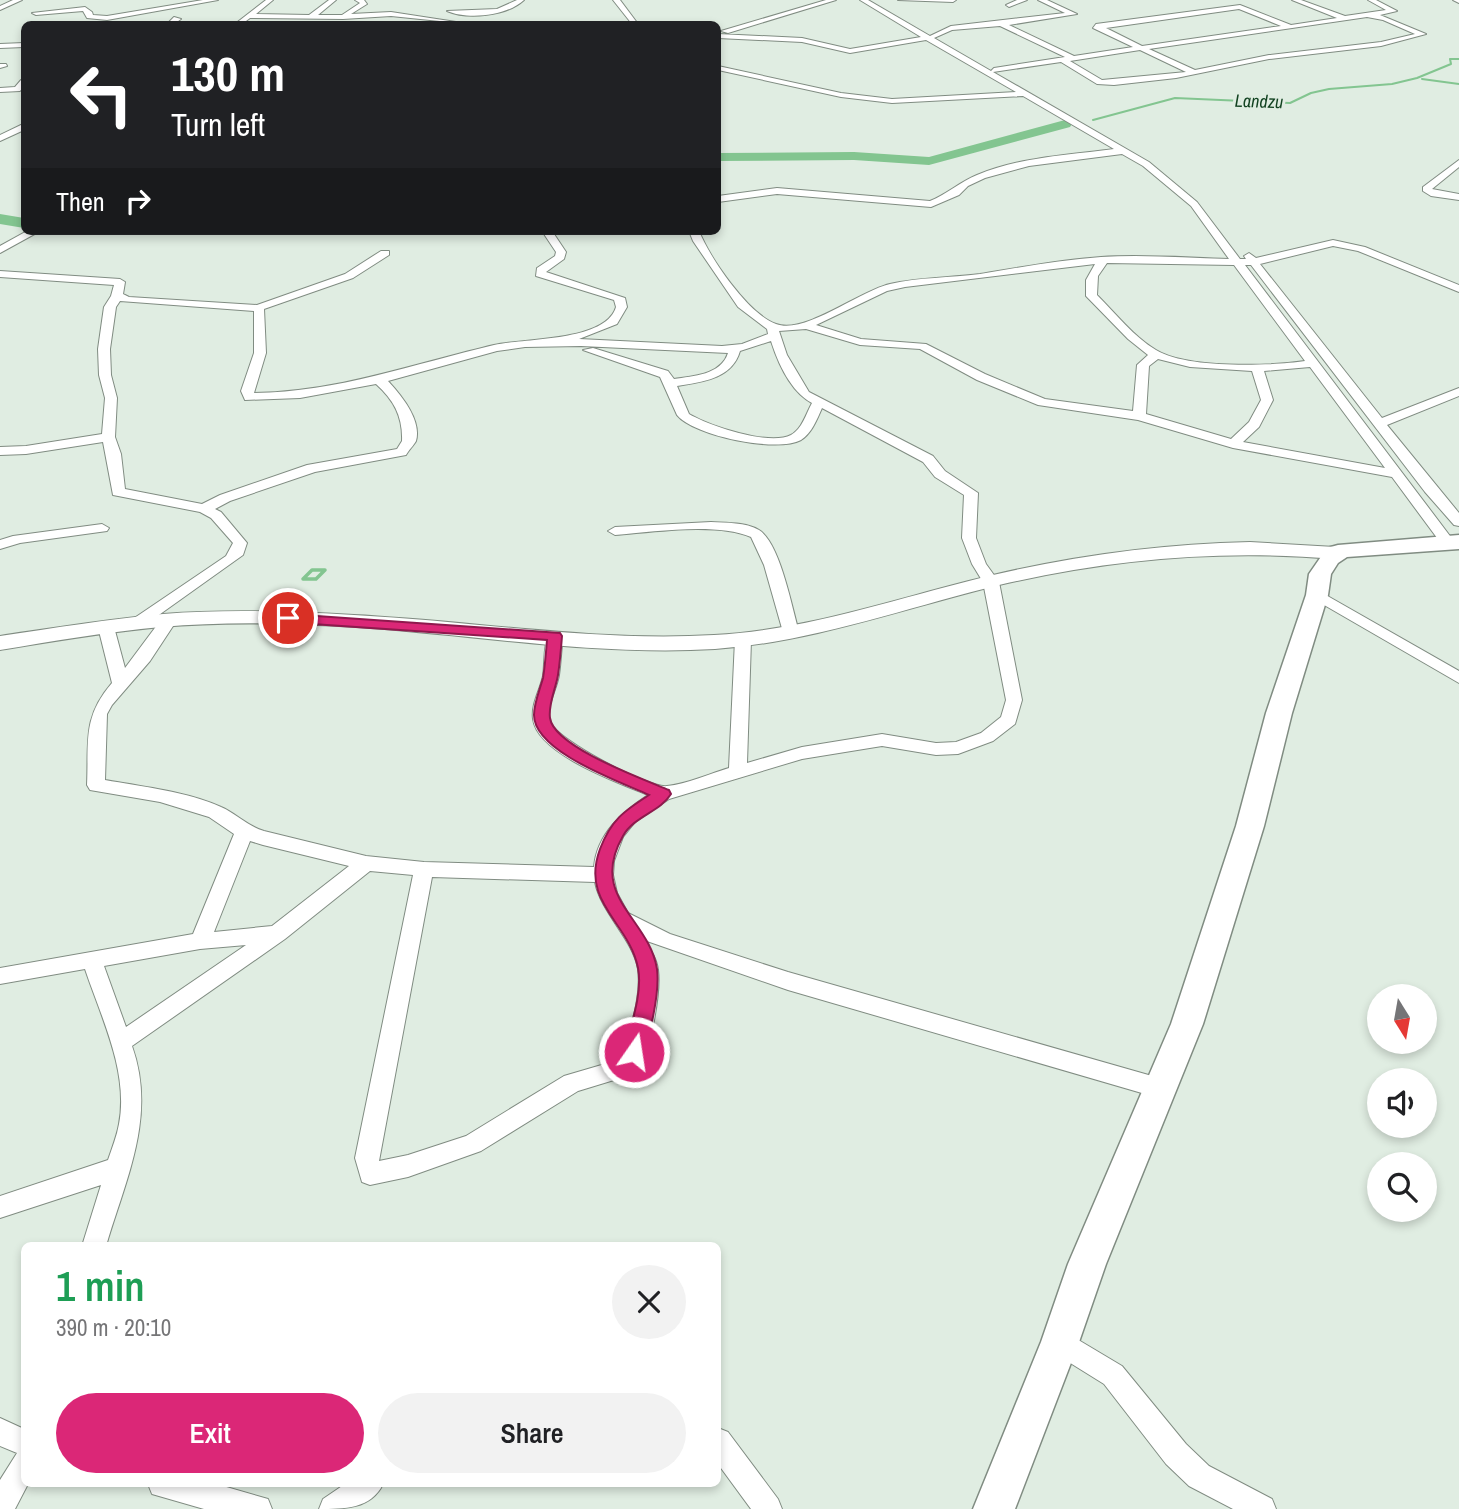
<!DOCTYPE html>
<meta charset="utf-8">
<style>
body{margin:0;font-family:"Archivo Narrow",sans-serif;background:#f2f2f2;color:#202124;height:100vh;display:flex;flex-direction:column;font-size:26px;white-space:nowrap}
*{box-sizing:border-box;margin:0}
p{font-size:23px;color:#757577}
.icon{flex:none;width:38px;height:38px;fill:none;stroke:currentColor;stroke-width:2;stroke-linecap:round;stroke-linejoin:round}
.map{position:relative;flex:1;overflow:hidden}
.details{position:absolute;left:21px;top:1242px;width:700px;height:245px;display:flex;flex-direction:column;background:#fff;border-radius:10px;box-shadow:0 4px 10px #0003}
.details>*{flex:none}
.guide{position:absolute;left:21px;top:21px;width:700px;height:214px;border-radius:10px;box-shadow:0 4px 10px #0003;background:#202124;color:#fff;overflow:hidden}
.needle{width:46px;rotate:169deg}
.controls{position:absolute;left:1367px;top:984px;display:grid;gap:14px}
.controls a{display:grid;place-items:center;width:70px;height:70px;border-radius:50%;background:#fff;box-shadow:0 4px 10px #0003;font-size:35px}
.pin{position:absolute;display:grid;place-items:center;width:60px;height:60px;color:#fff;margin:-30px;border:4px solid #fff;border-radius:50%;box-shadow:0 2px 7px #0007}
.me{position:absolute;width:77px;margin:-38px;rotate:13deg;stroke-linejoin:round;filter:drop-shadow(0 0 5px #0008)}
.turn{display:flex;align-items:center;gap:24px;height:147px;padding:0 35px;font-size:32px}
.turn .icon{width:91px;height:91px;stroke-width:2.5}
.turn b{display:block;font-size:49px;line-height:60px}
.then{display:flex;align-items:center;height:66px;padding:0 35px;background:#0003;gap:14px;font-size:26px}
.round{display:grid;place-items:center;flex:none;width:74px;height:74px;border-radius:37px;background:#f2f2f2}
.headline{display:flex;align-items:center;justify-content:space-between;height:119px;padding:0 35px}
h1{font-size:42px;font-weight:600;line-height:52px;color:#1e9e55}
.cta{display:flex;gap:14px;margin-top:auto;padding:14px 35px}
.cta a{flex:1;height:80px;border-radius:42px;background:#db2777;color:#fff;font-size:28px;font-weight:600;line-height:80px;text-align:center}
.cta a+a{background:#f2f2f2;color:#202124}
.map>svg:first-child{display:block}
.lines{fill:none;stroke-linecap:round;stroke-linejoin:round}
.stream-far1{stroke:#83c590;stroke-width:2}
.stream{stroke:#83c590;stroke-width:3.5}
.river{fill:#83c590;fill-rule:evenodd}
.minor-casing{stroke:#808c82;stroke-width:2}
.major-casing{stroke:#808c82;stroke-width:2}
.highway-casing{stroke:#808c82;stroke-width:3}
.minor{fill:#fff;fill-rule:evenodd}
.major{fill:#fff;fill-rule:evenodd}
.highway{fill:#fff;fill-rule:evenodd}
.route{fill:#db2777;stroke:#8e194d;stroke-width:2}
.labels{text-anchor:middle;dominant-baseline:central;stroke-width:6;stroke-linejoin:round;paint-order:stroke}
.far-water-label{font-size:18px;font-style:italic;fill:#124321;stroke:#e0ede2}
</style>
<div class="map">
<svg width="1459" height="1509" viewBox="0 0 1459 1509">
<rect width="100%" height="100%" fill="#e0ede2"/>
<g class="lines">
<path class="stream-far1" d="M1422 79 1459 84
M1093 120 1175 98 1290 103 1311 93 1329 89 1392 84 1417 78 1451 64 1450 59H1459"/>
<path class="stream" d="M312 570H325L316 579H303Z"/>
<path class="river" d="M1065 120 1072 124 1070 127 929 165 854 160 718 161V153L854 152 929 157Z
M0 214 24 218V228L0 224Z"/>
<defs>
<path id="minor" d="M13 0H22L0 10V6Z
M203 0H218L107 20 87 18 83 11 36 15 32 13 85 7 92 12 93 15 107 16Z
M266 0H273L256 14 309 15 329 0H336L318 15H342L360 3 355 0H364L367 4 351 14 391 12 469 24 391 16 343 19 250 18 242 24H235Z
M517 0H524C507 16 468 20 447 11L497 9Z
M613 0H620L638 24H632Z
M826 0H836L728 33 721 31Z
M860 0H868L930 36 951 26 1065 13 1038 0H1047L1077 14 1009 25 1074 56 1133 47 1093 28 1096 24 1240 5 1291 25 1337 18 1292 0H1301L1345 16 1386 10 1368 0H1376L1397 11 1380 15 1426 34 1381 46 1269 59 1176 78 1114 85 1097 84 1061 62 993 72 1149 162 1197 202 1240 259H1246L1244 256 1249 253 1256 258 1333 240 1365 247 1459 285V292L1358 251 1333 246 1260 264 1382 418 1459 388V396L1387 425 1459 513V526L1454 525 1425 492 1251 265H1245L1453 540 1455 543 1453 546H1443L1392 477 1233 448 1138 420 1038 405 977 380 920 349 860 345 806 329 779 331 787 355 809 392 933 456 945 471 978 493 976 538 986 564 999 582 1022 700 1015 724 993 741 958 754 936 755 882 746 802 759 669 799 635 822 623 837 614 861 613 875 617 893 628 913 670 934 788 972 1159 1078 1167 1081 1170 1088 1167 1095 1159 1098 788 990 644 940C650 949 657 959 658 970 661 993 650 1054 637 1073L578 1091 481 1151 408 1177 370 1185 362 1182 355 1158 413 875 370 871 285 939 132 1046C157 1116 126 1178 106 1246H82L101 1185 0 1218V1196L108 1160C112 1148 117 1136 119 1124 129 1072 101 1017 85 969L0 984V968L193 934 234 834 209 817 160 802 90 790 87 785C89 741 82 718 112 683L98 627 100 624H112L114 627 125 668 163 617H175L177 620 150 661 112 705 107 714 105 780C140 786 189 792 221 807 237 814 247 826 264 831L366 856 424 862 594 867C597 834 622 812 648 795 619 783 537 754 533 719 531 704 540 690 543 676 545 663 543 646 549 633L555 632 563 637C561 650 561 662 559 675 557 689 545 708 550 722 557 740 650 789 667 786 687 784 709 774 729 768L735 640 743 635 751 640 747 763 802 747 882 734 936 743 956 742 981 733 1001 717 1006 700 983 582 972 564 962 538 964 495 935 477 923 462 822 408C817 419 812 433 801 440 777 453 694 436 677 415L660 377 583 350 593 348 668 371 674 379C693 376 721 375 728 353L581 346 525 347 497 351 388 381C401 395 422 420 416 441 414 445 408 451 406 455L315 472 230 501 215 509 221 512 247 543 243 555 142 627H130L128 624 130 621 226 556 233 543 211 518 200 512 113 495 103 442 26 454 0 455V447L26 446 102 434 105 398 99 375 98 349 104 307 111 296 114 285 0 277V271L120 279 125 282 123 294 129 297 257 305 345 274 381 251H389V255L353 278 264 309 266 353 254 393C338 392 413 364 494 345 523 338 606 342 616 307L614 300 536 276 537 268 555 256 556 252 542 231H552L566 252 564 259 546 272 625 298 627 307 617 324 579 339 722 346 742 344 768 334 767 329 738 307 693 241 689 231H699C710 258 748 314 776 324 805 335 859 291 890 284 919 277 950 278 980 274 1021 267 1060 260 1101 257 1144 254 1187 258 1229 259L1191 206 1143 166 1122 154 1029 166 985 178 968 186 959 195 931 207 777 194 718 202V196L777 188 930 201C947 194 960 182 977 175 1020 157 1069 155 1114 149L1023 96 892 103 841 97 718 70V66L841 93 892 99 1016 92 926 40 850 53 802 42 718 38V34L802 38 850 49 921 37ZM1239 9 1281 26 1142 46 1106 28ZM1367 17 1383 20 1415 34 1381 42 1269 55 1195 70 1149 49ZM1000 26 1065 57 994 68 991 71 934 38 952 30ZM1140 50 1186 72 1102 80 1070 61ZM1107 263 1234 265 1305 361C1270 366 1187 369 1156 350 1134 337 1116 314 1097 295L1098 276ZM1095 264 1086 280V296L1128 339 1148 355 1137 365 1133 411 1045 399 985 374 926 344 861 339 816 325 887 291 905 287ZM120 301 254 311V353L241 391 245 400 300 398 376 384C394 400 403 417 402 441L397 449 307 465 220 495 202 504 125 489 121 454 115 437 117 398 111 375 110 349 116 307ZM771 341C778 363 791 392 812 403 806 414 802 429 791 435 769 446 710 426 689 414L677 386C702 382 732 379 740 351ZM1158 359 1190 367 1252 371 1261 400 1249 422 1231 439 1146 414 1149 366ZM1310 367 1385 468 1243 442 1259 427 1273 400 1264 371ZM250 841 263 845 349 866 272 926 214 932ZM432 877 595 882C601 913 633 939 638 969 642 997 629 1032 622 1059L564 1076 466 1136 408 1155 379 1161ZM246 945 126 1027 104 966 200 949Z
M898 0H956L953 2Z
M1017 0H1027L1009 7 1006 5Z
M1453 0H1459V3Z
M174 17 181 19 174 24H167Z
M24 43V47L0 48V44Z
M0 64H6L7 66 0 68Z
M21 80H24V86L20 91 0 92V88L15 87Z
M21 125H24V130L0 141V135Z
M1459 160V167L1432 189 1459 194V200L1431 196 1423 191V187Z
M27 231H40L0 253V246Z
M711 522C726 523 746 522 759 530 780 543 792 608 799 632L797 635H785L783 632 764 565 751 537C716 522 653 532 615 535L608 531 615 527Z
M102 524 109 528 107 531 20 543 0 549V540L13 536Z
M1317 590 1459 671V683L1312 598 1309 595Z
M1060 1329 1122 1366 1186 1444 1209 1466 1272 1499 1276 1509H1233L1189 1486 1166 1464 1104 1384 1051 1351 1047 1342 1051 1333Z
M0 1418 24 1429V1484H28L15 1509H0V1480L17 1453 0 1446Z
M718 1428 728 1432 778 1499 782 1509H751L718 1464Z
M148 1484H216L268 1499 272 1509H204L152 1494Z
M345 1484H383C371 1509 344 1509 319 1509L323 1499Z"/>
<path id="major" d="M1250 542 1335 547 1345 553 1335 559C1222 549 1110 559 999 585 905 608 813 642 715 649 596 656 476 635 357 627 292 623 226 621 161 627 107 632 54 641 0 650V636C54 628 109 619 163 614 227 609 290 611 354 615 474 621 594 642 714 635 810 630 900 597 993 575 1078 555 1163 544 1250 542Z"/>
<path id="highway" d="M1459 535V549L1347 557 1338 563 1331 574 1328 595 1292 713 1264 826 1203 1024 1106 1264 1079 1342 1015 1509H973L1041 1342 1068 1264 1171 1024 1236 826 1266 713 1306 595 1309 574 1327 548 1338 545Z"/>
</defs>
<use href="#minor" class="minor-casing"/>
<use href="#major" class="major-casing"/>
<use href="#highway" class="highway-casing"/>
<use href="#minor" class="minor"/>
<use href="#major" class="major"/>
<use href="#highway" class="highway"/>
</g>
<path class="route" d="M288 614 560 633 562 636C561 649 560 662 558 675 556 688 548 704 550 718 554 747 643 779 669 790L671 794C660 812 634 816 623 836 588 897 649 918 657 969 660 991 650 1038 641 1058L634 1061 627 1058 624 1052C630 1027 643 994 638 968 629 922 580 903 600 849 611 820 624 811 649 795 621 782 534 752 534 715 534 703 540 689 543 678 545 666 546 653 547 640L283 622V615Z"/>
<g class="labels">
<g class="far-water-label">
<text transform="translate(1259 101) rotate(2)">Landzu</text>
</g>
</g>
</svg>
<div class="controls">
<a><svg class="needle" viewBox="-14 -14 28 28"><path d="M0-13l5 13h-10z" fill="#e53935"/><path d="M0 13l5-13h-10z" fill="#757577"/></svg></a>
<a><svg class="icon" aria-label="sound" viewBox="0 0 24 24"><path d="M4 9h4l5-4v14l-5-4H4zM17 9q2 3 0 6"/></svg></a>
<a><svg class="icon" aria-label="search" viewBox="0 0 24 24"><circle cx="10" cy="10" r="6"/><path d="M15 15l6 6"/></svg></a>
</div>
<div class="pin" style="left:288px;top:618px;background:#d93025"><svg class="icon" aria-label="arrive" viewBox="0 0 24 24"><path d="M6 21V4h12l-3 4 3 4H6"/></svg></div>
<svg class="me" style="left:634px;top:1052px" viewBox="-20 -20 40 40"><circle r="17" fill="#db2777" stroke="#fff" stroke-width="3"/><path d="M0-11L8 9 0 5-8 9z" fill="#fff"/></svg>
<div class="guide">
<div class="turn"><svg class="icon" aria-label="left" viewBox="0 0 24 24"><path d="M17 20v-9H6M10 6l-5 5 5 5"/></svg><div><b>130 m</b>Turn left</div></div>
<div class="then">Then<svg class="icon" aria-label="right" viewBox="0 0 24 24"><path d="M7 20v-9h11M14 6l5 5-5 5"/></svg></div>
</div>
<section class="details">
<div class="headline"><div><h1>1 min</h1><p>390 m · 20:10</p></div><a class="round"><svg class="icon" aria-label="close" viewBox="0 0 24 24"><path d="M6 6l12 12M18 6L6 18"/></svg></a></div>
<div class="cta"><a>Exit</a><a>Share</a></div>
</section>
</div>
